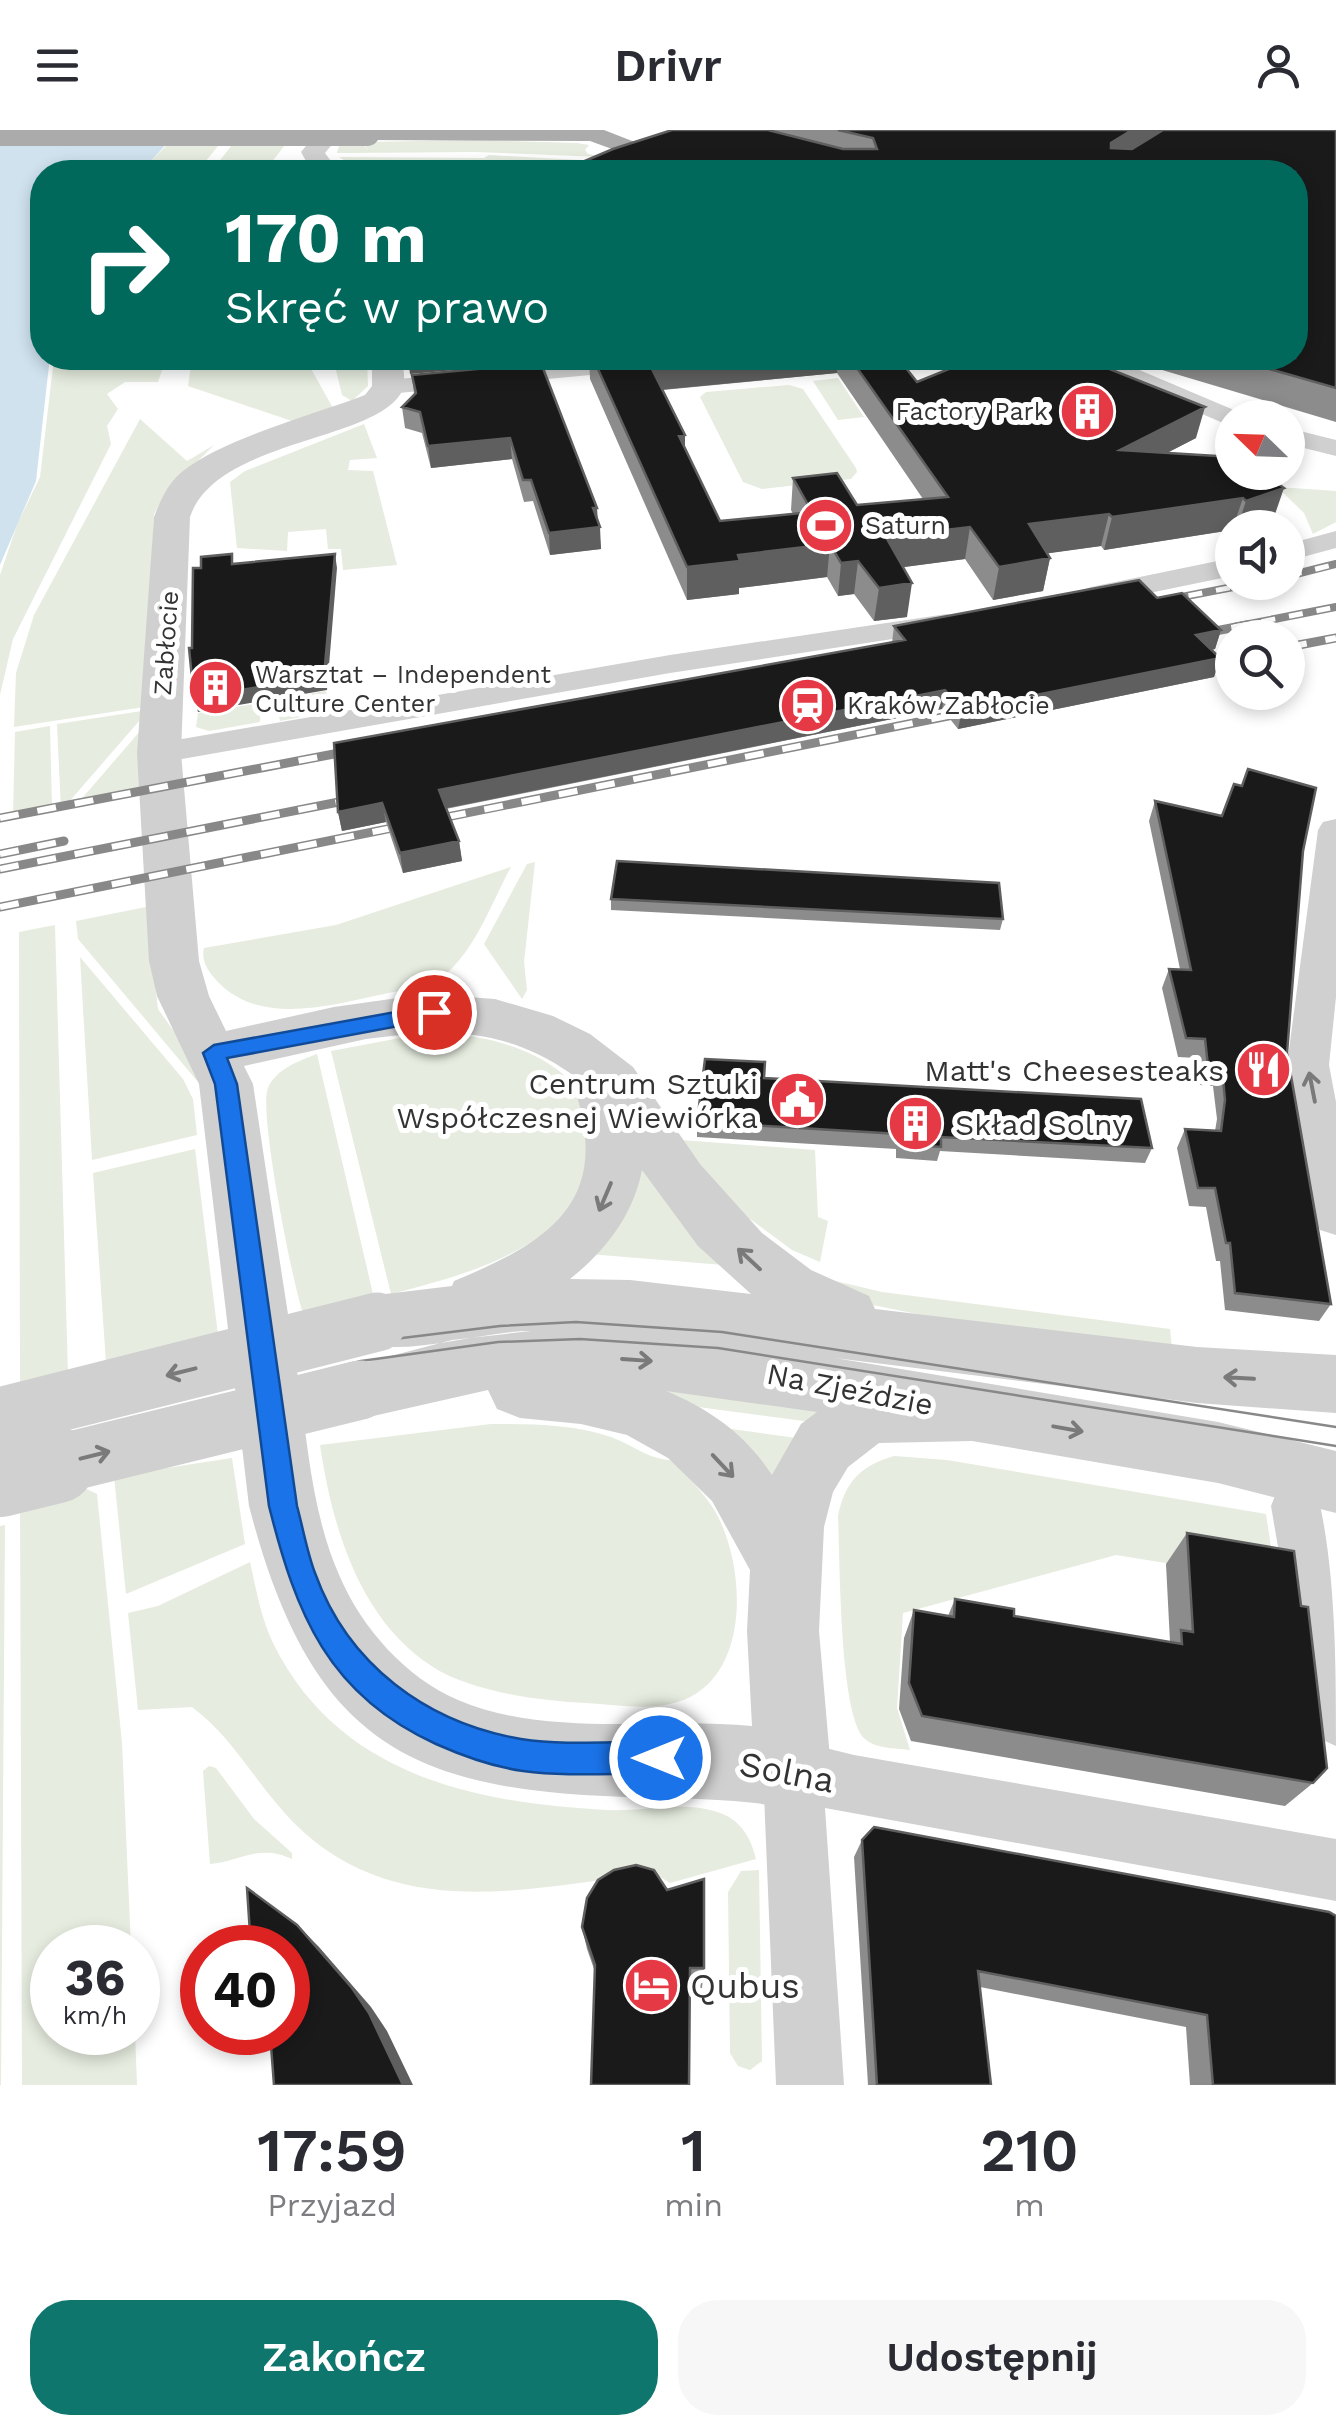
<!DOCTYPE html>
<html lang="pl">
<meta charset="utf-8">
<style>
body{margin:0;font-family:"Work Sans",sans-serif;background:#f7f7f7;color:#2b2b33;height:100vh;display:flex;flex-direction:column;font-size:38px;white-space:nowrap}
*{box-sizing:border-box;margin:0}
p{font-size:32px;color:#7c7c81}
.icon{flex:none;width:55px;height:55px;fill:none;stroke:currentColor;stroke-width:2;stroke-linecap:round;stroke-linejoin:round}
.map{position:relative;height:1955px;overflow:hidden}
.side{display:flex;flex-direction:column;background:#fff;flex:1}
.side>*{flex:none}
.guide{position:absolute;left:30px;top:30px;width:1278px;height:210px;border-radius:40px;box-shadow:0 5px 15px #0003;background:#00695c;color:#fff;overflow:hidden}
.needle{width:65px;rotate:293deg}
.controls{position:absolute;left:1215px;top:270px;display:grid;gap:20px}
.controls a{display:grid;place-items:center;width:90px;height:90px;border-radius:50%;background:#fff;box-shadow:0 5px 15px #0003;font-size:50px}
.speed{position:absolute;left:30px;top:1795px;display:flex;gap:20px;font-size:50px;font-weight:700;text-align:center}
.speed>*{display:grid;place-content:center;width:130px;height:130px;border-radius:50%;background:#fff;box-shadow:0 5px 15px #0003;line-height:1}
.speed small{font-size:25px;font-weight:400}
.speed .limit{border:15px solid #d22;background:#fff;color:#111}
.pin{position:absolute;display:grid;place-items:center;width:85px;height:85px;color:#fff;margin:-42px;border:5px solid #fff;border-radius:50%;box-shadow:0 2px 10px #0007}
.me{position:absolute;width:110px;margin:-55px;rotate:270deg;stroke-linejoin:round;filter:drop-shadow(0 0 8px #0008)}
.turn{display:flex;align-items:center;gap:35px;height:210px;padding:0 30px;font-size:45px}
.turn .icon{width:130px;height:130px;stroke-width:2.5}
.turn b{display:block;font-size:70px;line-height:85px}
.eta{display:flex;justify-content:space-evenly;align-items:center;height:170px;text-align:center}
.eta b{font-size:60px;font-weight:600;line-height:70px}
.action{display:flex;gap:20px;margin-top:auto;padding:20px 30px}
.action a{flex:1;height:115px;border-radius:40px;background:#0f766e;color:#fff;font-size:40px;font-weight:600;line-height:115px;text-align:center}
.action a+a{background:#f7f7f7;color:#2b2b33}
header{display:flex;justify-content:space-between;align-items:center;height:130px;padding:0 30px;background:#fff;font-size:45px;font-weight:600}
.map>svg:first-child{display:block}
.green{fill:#e6ecdf}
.water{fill:#cfe2ee}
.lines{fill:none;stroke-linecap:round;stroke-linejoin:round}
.minor{fill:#d0d0d0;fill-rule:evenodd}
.tertiary{fill:#d0d0d0;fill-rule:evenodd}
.primary{fill:#ababab;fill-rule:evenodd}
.tram{stroke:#888;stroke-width:2.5}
.rail-far1-casing{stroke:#888;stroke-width:8}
.rail-casing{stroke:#888;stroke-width:9}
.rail-far1{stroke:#fff;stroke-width:5;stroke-dasharray:14;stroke-linecap:butt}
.rail{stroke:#fff;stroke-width:6;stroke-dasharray:19;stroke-linecap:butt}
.tertiary-bridge-far1{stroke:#d0d0d0;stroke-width:59}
.tertiary-bridge{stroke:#d0d0d0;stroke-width:76}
.primary-bridge{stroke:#ababab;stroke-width:26}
.wall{fill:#8c8c8c;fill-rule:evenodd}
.shaded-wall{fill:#5f5f5f}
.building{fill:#1a1a1a;stroke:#5f5f5f;stroke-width:2.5}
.oneway{stroke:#7a7a7a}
.route{fill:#1a73e8;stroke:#114b97;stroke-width:2.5}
.labels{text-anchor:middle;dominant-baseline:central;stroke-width:10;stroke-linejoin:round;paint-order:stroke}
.far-poi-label{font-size:25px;fill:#333;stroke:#fff;text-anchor:start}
.far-street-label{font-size:25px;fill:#333;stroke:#fff}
.poi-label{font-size:30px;fill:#333;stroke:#fff;text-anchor:end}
.street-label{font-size:30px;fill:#333;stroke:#fff}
.near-street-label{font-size:35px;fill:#333;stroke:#fff}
.near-poi-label{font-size:35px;fill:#333;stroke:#fff;text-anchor:start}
</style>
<header><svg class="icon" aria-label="menu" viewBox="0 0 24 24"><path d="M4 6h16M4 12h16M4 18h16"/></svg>Drivr<svg class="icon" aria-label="person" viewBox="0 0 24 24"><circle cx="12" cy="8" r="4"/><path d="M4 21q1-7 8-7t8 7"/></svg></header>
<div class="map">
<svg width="1336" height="1955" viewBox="0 0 1336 1955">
<rect width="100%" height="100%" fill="#fff"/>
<path class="green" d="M172 10 222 11 197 42H143L145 39H159L162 34H148Z
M478 10 577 13 589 15 585 20 588 24 602 27 476 22 337 23 339 16 361 12 368 20 363 12Z
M235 11H288L264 42H211Z
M489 25 598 31 571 42H363L339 27 484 28Z
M54 228H119L122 239 162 240 158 252H125L107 264 118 279 107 296 111 314 13 509 0 565V613V445L17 395 40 347Z
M192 228H305L333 278 295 292 188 256Z
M333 228H367L368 256 352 271 342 265Z
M838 248 864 287 838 290 813 251Z
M789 255 803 259 856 338 857 342 851 349 762 359 743 352 700 267 706 262Z
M140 289 187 331 214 315 166 363 154 384 144 577 14 597 16 543 34 485Z
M364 294 377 328 350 330 348 340 373 341 397 435 343 440 341 419H328L326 399 288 402 287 421 237 418 230 352 245 341Z
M1277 357 1336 361V392L1313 404 1304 383Z
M325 561 330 569 325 571 327 582 280 591 275 570Z
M261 573 260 592 209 601 196 597 198 583Z
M142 581 140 590 61 681 57 594Z
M50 596 52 677 13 684 15 602Z
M141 600 140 662 78 673Z
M535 732 524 832 527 860 522 869 484 814 527 734Z
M511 737C493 770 477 816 448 842 432 857 406 859 384 864 331 875 260 897 217 851 208 841 201 832 204 818L336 795Z
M146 777 158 879 188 921 198 952 78 809 76 791Z
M55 795 68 1244 20 1256 19 802Z
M80 827 183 949 193 969 197 1005 92 1030Z
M458 905C503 908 577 933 589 984 592 996 587 1017 586 1030 584 1051 575 1076 559 1091 512 1133 449 1149 391 1164L331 921 400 908Z
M317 924 373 1164 304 1186C293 1157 258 980 268 958 276 939 299 931 317 924Z
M681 1010 815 1020 818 1087 828 1091 820 1132 792 1120 750 1089 742 1095Z
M195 1019 218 1205 106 1233 93 1043Z
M629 1024 736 1136 576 1123Z
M827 1149 882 1162 1170 1199 1172 1218 922 1185 858 1172Z
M617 1250 819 1263V1293L698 1277Z
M491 1294C531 1294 573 1294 611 1307 631 1314 648 1329 670 1330 686 1344 704 1363 715 1381 743 1430 751 1527 697 1563 665 1584 623 1575 586 1573 541 1571 472 1562 433 1537 359 1490 332 1396 320 1315Z
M696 1294 803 1309 777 1361Z
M894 1326 947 1330 1266 1384 1276 1451 1116 1425 903 1483 897 1578 910 1620C895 1618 876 1619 865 1609 839 1587 840 1426 838 1386 845 1352 860 1336 894 1326Z
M232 1328 245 1414 126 1464 114 1346Z
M72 1352 97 1364 122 1613 131 1817 52 1818V1902L135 1903 137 1955H22L20 1366Z
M5 1395 1 1955H0V1396Z
M250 1432C256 1459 261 1488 273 1513 338 1645 473 1673 607 1680 647 1682 691 1668 727 1686 744 1695 752 1712 756 1729L670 1753 654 1743C531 1757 398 1795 295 1694 256 1655 235 1609 192 1577L138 1580 128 1483 158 1476Z
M209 1636 216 1638 254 1689 292 1723V1729C259 1713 239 1732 210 1734L203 1641Z
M759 1740 762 1931 750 1940 738 1936 730 1923 728 1762 741 1741Z"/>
<path class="water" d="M0 0H179L141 42H42V163L34 178 42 206V228H50L48 244 36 351 0 435Z"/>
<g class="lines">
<path class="minor" d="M625 228H708L696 235 388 264 376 257 388 250Z
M892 228H915L920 235 916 240H900Z
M1080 228H1111L1241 283 1244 288H1232V295L1223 293 1084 233Z
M1288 298 1336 310V326L1288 314Z
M1336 401V418L1288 431V414Z
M1232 428V446L1091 475 1081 472 1076 466 1081 460 1091 457Z
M947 484 958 487 962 493 958 499 670 543 159 633 147 630 142 623 147 616 159 613 670 525Z
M1336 689V867L1329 935 1336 972V1105L1320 1100 1313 1087 1287 935 1318 700 1323 692Z
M1297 1351 1316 1358C1336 1436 1336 1533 1336 1616L1316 1607 1307 1587 1271 1376 1278 1358Z
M793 1610 854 1625 1336 1709V1771L825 1678 844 1955H776L763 1640 772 1619Z"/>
<path class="tertiary" d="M319 0H344L325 23 339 42H312L301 22Z
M372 228H402C403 237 406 251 403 259 381 312 216 308 190 387L181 623 199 831 209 866 226 901 334 877 426 864 495 869 553 886 590 904 633 937 700 1034 762 1103 811 1140 869 1166 875 1179 1197 1217 1336 1225V1283L1197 1273 835 1228 1218 1292 1336 1321V1383L1218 1353 972 1311 879 1313 848 1337 833 1362 824 1397 819 1501 831 1640 820 1667C812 1670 801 1677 792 1678 780 1679 766 1674 755 1673 727 1670 699 1669 671 1668 425 1665 315 1631 249 1376L199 954 157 866 149 831 137 623 154 387C161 369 168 353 183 341 225 308 313 285 365 265L372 256ZM426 902C481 902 524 911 570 943L576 949 573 954C613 1069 554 1110 454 1151L452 1156 377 1165 355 1173 346 1192 355 1211C405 1229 477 1201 531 1201L452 1210 337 1240 328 1260 337 1280 360 1289 488 1260 497 1279 520 1288 581 1294 627 1305 668 1328 712 1371 750 1440 747 1501 752 1596C658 1587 548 1608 458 1570 406 1548 362 1498 340 1447 313 1387 308 1319 299 1254 283 1154 268 1054 253 954L244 936 366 909ZM642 1040 698 1116 751 1164 630 1150 570 1149C605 1121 633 1086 642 1040ZM666 1261 817 1282 801 1294 772 1345C746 1305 710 1279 666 1261Z"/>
<path class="primary" d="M357 0H604L650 18 654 23 642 30 590 11 367 10 359 8Z"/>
<path class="tram" d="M0 1306 386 1210 500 1196 576 1192 722 1202 1336 1297
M0 1322 361 1231 498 1212 580 1209 718 1218 1336 1316"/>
<defs>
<path id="rail-far1" d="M1288 446 1336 434
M1161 471 1259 452
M1234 497 1336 477"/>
<path id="rail" d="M1194 505 1247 495
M1288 517 1336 508
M1193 536 1232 528
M0 688 360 619
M0 724 64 711
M0 739 364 667
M0 777 973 581"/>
</defs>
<use href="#rail-far1" class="rail-far1-casing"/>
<use href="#rail" class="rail-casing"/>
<use href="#rail-far1" class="rail-far1"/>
<use href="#rail" class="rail"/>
<path class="tertiary-bridge-far1" d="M0 1287 377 1192
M47 1337 360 1260"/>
<path class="tertiary-bridge" d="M0 1349 57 1335"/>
<path class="primary-bridge" d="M0 3H367"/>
</g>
<path class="wall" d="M672 0H1336V292L1122 228H1295L559 42Z
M581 228H898L917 252 1196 308 1167 323 1217 326 1273 390 1252 398H1232V400L1104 420 1101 416 1048 423 1050 428 1043 461 993 470 965 429 903 437 907 487 874 491 854 464 838 466 827 447 739 458V464L687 470 590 249 589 228ZM837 243 923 369 857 375 793 348 791 380 793 384 720 391 685 319V305L663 260Z
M541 233 597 378 601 419 550 425 533 371 524 372 512 329 431 338 422 303 405 298 402 277 414 264 412 245Z
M1157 468 1221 500 1215 519 1211 520 1220 528 1214 547 958 599 942 579 446 679 459 711 462 731 403 743 386 692 342 701 338 682 892 513 894 496Z
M1155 671 1303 721 1287 923 1331 1174 1319 1191 1225 1180 1220 1131H1216L1206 1077 1189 1076 1177 1018 1185 999 1215 1001 1217 989 1213 956 1200 955 1197 928 1178 927 1162 858 1169 839H1180L1149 691Z
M611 769 1003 789 1000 800 611 780Z
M764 948 1152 1018 1145 1033 940 1021 937 1031 896 1028V1019L697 1007V992Z
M1187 1403 1313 1653 1285 1676 911 1611 899 1579 904 1508 914 1480 948 1486 955 1469 1014 1486 1170 1512 1166 1434Z
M874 1697 1336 1955H1190L1186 1897 980 1857 991 1955H868L854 1727 862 1710Z
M582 1797 704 1838 702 1858H690L595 1842 587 1819Z"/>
<path class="shaded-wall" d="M1132 0H1168L1106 39 1111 13Z
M408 228H535V233L410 244Z
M682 228H838L837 243 648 261V231Z
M1205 277 1196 308 1112 351 1120 320Z
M685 305V337L679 306Z
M510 308 512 329 431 338 428 316Z
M1284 358 1273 390 1252 398H1237L1246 371Z
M1243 368 1232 400 1104 420 1112 387Z
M593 378H597V397H600L601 419 550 425 549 403Z
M1109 384 1101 416 1022 427 1029 394Z
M970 397 965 429 882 440 886 407Z
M830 414 827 447 739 458V464L687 470V437L738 425Z
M335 424 337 438 327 560 198 582 194 568Z
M1050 428 1043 461 993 470 999 437Z
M858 431 854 464 838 466 841 433Z
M912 453 907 487 874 491 879 458Z
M1221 500 1215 519 1190 524 1196 505Z
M1220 528 1214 547 958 599 962 580Z
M945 560 942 579 442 679 439 660Z
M382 673 386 692 342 701 338 682Z
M459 711 462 731 403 743 400 723Z
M297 1795 319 1817 371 1877 387 1901 413 1955H403Z"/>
<path class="building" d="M672 0H768L843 19H877L873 8 838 0H1132L1111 13V18L1132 19 1163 0H1336V258L1231 228H1295V42H559L613 19Z
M593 228H682L648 231 685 305 679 306 720 391 812 382 793 348 837 343 857 375 948 367 850 228H898L917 252 976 228H1082L1205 277 1120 320 1217 326 1232 330V342H1262L1284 358 1246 371 1243 368 1112 387 1109 384 1029 394 1050 428 999 437 970 397 886 407 912 453 879 458 858 431 841 433 830 414 738 425 740 431 687 437Z
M541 233 597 378H593L600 397 549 403 531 350H523L510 308 428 316 420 282 402 277 416 263 412 245Z
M232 424V434L335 424 324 546 194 568 189 518H192L193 438H201V427Z
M1139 450 1157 468 1182 463 1221 500 1196 505 1220 528 962 580 945 560 439 660 459 711 400 723 382 673 338 682 334 613 905 510 894 496Z
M1248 639 1316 658 1303 721 1287 923 1331 1174 1235 1163 1230 1113H1226L1215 1058H1198L1185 999 1221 1001 1225 970 1222 938 1208 936 1205 909 1186 908 1169 839 1191 840 1155 671 1222 686 1234 654 1242 656Z
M617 731 999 753 1003 789 611 769Z
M705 929 765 932 764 948 1141 969 1152 1018 941 1007V1017L899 1014V1004L697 992Z
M1187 1403 1294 1421 1301 1476 1308 1477 1327 1638 1313 1653 922 1586 909 1553 914 1480 954 1487 955 1469 1014 1479V1486L1182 1514 1181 1500 1193 1502Z
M874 1697 1329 1782 1336 1786V1955H1213L1207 1885 978 1841 991 1955H877L862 1710Z
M636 1735 654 1740 667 1760 704 1749V1838H690L689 1955H591L595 1835 582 1797 587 1768 598 1750 614 1740Z
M247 1758 297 1795 352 1858 369 1883 403 1955H274L270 1902H288V1818H251Z"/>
<defs><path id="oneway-shaft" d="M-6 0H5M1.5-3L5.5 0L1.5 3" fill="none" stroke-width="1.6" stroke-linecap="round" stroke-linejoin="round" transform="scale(2.5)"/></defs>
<g class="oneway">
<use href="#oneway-shaft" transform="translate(1312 957) rotate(-101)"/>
<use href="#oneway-shaft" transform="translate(605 1067) rotate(113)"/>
<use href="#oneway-shaft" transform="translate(749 1129) rotate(-137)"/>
<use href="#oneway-shaft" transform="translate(637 1230) rotate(4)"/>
<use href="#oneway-shaft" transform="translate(181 1242) rotate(166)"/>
<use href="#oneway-shaft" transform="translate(1239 1248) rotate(-177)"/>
<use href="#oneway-shaft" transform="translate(1068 1299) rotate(10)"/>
<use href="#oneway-shaft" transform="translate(95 1325) rotate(-14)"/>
<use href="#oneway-shaft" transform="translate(723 1336) rotate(47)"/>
</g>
<path class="route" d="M434 875 442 877 445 882 442 888 227 928 237 954 297 1376C303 1398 307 1422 315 1443 348 1535 427 1593 521 1609 566 1616 616 1611 660 1612L672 1617 676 1628 672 1639 660 1644C616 1643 568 1647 523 1641 494 1637 463 1626 436 1614 328 1565 296 1484 269 1376L215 954 203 923 214 915Z"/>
<defs>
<symbol id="building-disc" viewBox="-11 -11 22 22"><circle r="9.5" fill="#e63946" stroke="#fff"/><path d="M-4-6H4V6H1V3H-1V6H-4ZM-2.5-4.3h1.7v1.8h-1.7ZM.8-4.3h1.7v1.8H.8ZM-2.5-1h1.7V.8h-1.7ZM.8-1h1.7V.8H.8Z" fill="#fff"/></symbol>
<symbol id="stadium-disc" viewBox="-11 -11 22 22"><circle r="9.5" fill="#e63946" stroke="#fff"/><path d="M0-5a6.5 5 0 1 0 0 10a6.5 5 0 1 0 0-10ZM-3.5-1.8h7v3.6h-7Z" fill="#fff"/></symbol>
<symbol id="station-disc" viewBox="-11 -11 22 22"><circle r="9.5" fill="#e63946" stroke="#fff"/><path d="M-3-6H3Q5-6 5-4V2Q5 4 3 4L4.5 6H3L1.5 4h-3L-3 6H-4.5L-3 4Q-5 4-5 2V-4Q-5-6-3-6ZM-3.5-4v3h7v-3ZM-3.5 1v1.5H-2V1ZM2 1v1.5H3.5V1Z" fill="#fff"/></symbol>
<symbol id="restaurant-disc" viewBox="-11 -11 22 22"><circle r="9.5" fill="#e63946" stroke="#fff"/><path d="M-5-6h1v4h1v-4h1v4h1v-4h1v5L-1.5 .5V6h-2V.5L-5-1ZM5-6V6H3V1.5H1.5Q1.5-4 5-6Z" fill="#fff"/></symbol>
<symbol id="civic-disc" viewBox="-11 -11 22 22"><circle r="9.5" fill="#e63946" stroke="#fff"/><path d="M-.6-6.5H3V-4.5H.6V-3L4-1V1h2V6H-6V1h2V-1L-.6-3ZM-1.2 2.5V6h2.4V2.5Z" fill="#fff"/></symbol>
<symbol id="hotel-disc" viewBox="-11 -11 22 22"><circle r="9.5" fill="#e63946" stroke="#fff"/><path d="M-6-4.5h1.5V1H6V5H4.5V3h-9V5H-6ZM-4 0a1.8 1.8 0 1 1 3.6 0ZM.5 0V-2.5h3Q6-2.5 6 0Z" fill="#fff"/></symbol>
</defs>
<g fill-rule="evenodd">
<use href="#building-disc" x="1056" y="250" width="63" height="63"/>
<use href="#stadium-disc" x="794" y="364" width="63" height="63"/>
<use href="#building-disc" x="184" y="526" width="63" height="63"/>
<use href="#station-disc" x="776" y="544" width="63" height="63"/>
<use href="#restaurant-disc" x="1232" y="908" width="63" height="63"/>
<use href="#civic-disc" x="766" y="938" width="63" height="63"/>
<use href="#building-disc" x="884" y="962" width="63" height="63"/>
<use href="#hotel-disc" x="620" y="1824" width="63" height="63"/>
</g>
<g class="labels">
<g class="far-poi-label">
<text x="1048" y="281" text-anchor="end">Factory Park</text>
<text x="865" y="395">Saturn</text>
<text x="255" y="544">Warsztat – Independent<tspan x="255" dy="29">Culture Center</tspan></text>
<text x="847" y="575">Kraków Zabłocie</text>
</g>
<g class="far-street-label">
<text transform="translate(166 513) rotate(-86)">Zabłocie</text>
</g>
<g class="poi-label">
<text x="1224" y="940">Matt's Cheesesteaks</text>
<text x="758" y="953">Centrum Sztuki<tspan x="758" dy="34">Współczesnej Wiewiórka</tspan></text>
<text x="955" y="994" text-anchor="start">Skład Solny</text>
</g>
<g class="street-label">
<text transform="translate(850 1259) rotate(11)">Na Zjeździe</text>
</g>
<g class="near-street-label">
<text transform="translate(787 1642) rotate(11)">Solna</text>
</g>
<g class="near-poi-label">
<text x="690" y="1856">Qubus</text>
</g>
</g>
</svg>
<div class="controls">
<a><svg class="needle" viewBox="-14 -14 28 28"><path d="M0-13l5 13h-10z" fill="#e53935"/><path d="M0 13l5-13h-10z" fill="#7c7c81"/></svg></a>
<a><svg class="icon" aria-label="sound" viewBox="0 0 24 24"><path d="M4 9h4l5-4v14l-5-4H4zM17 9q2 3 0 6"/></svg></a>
<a><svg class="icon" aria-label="search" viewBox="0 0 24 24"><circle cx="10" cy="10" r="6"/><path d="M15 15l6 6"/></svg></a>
</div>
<div class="speed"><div>36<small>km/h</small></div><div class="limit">40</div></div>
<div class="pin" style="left:434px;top:882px;background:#d93025"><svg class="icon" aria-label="arrive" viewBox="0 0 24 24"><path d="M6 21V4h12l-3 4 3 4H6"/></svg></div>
<svg class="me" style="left:660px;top:1628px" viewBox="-20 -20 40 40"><circle r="17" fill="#1a73e8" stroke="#fff" stroke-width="3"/><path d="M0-11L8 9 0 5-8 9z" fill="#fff"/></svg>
<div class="guide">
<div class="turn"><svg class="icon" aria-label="right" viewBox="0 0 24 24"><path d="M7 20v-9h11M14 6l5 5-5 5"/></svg><div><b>170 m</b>Skręć w prawo</div></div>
</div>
</div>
<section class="side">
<div class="eta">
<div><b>17:59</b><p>Przyjazd</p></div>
<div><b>1</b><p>min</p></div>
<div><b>210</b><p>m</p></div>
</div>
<div class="action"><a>Zakończ</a><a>Udostępnij</a></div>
</section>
